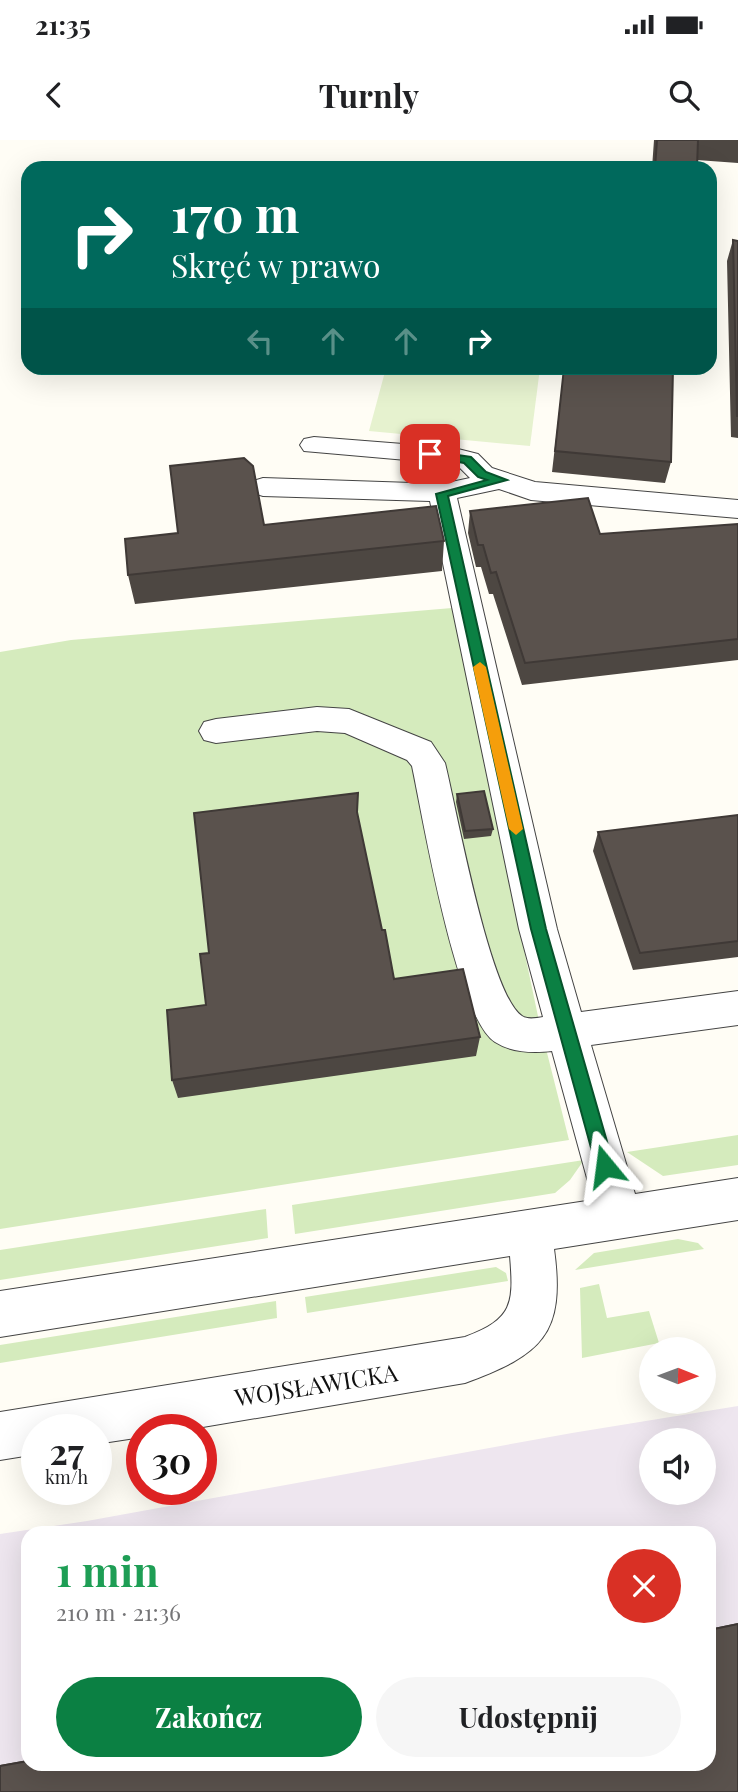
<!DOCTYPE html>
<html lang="pl">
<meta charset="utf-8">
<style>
body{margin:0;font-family:"Playfair Display",serif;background:#f6f6f6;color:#202124;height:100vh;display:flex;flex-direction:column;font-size:26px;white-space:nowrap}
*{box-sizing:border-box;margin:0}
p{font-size:23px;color:#757577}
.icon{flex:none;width:38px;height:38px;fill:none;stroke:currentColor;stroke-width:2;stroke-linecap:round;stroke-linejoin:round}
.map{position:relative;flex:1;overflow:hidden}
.sheet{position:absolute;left:21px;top:1386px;width:695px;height:245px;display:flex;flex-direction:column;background:#fff;border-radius:21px;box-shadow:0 7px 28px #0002}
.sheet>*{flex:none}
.hud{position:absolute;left:21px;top:21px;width:696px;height:214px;border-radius:21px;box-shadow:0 7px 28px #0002;background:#00695c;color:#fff;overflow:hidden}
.needle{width:46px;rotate:91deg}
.tools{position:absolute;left:639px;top:1197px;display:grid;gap:14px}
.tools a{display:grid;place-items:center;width:77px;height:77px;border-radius:50%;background:#fff;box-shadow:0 7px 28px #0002;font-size:35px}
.speed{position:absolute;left:21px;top:1274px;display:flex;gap:14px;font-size:35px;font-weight:700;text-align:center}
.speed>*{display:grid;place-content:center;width:91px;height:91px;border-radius:50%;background:#fff;box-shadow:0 7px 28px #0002;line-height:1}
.speed small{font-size:18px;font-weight:400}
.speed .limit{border:10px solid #d22;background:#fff;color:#111}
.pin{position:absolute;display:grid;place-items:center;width:60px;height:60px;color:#fff;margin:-30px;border-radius:14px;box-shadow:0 4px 10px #0006}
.me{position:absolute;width:77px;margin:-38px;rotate:344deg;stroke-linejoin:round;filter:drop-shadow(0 0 5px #0008)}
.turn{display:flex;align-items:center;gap:24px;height:147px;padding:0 35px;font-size:32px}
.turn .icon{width:91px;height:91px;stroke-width:2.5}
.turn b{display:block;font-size:49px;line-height:60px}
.lanes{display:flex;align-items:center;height:66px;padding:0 35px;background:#0003;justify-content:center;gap:35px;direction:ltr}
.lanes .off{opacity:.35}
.round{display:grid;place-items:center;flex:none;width:74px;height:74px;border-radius:37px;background:#f6f6f6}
.overview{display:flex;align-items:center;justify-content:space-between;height:119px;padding:0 35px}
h1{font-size:42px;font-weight:700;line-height:52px;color:#1e9e55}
.button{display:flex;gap:14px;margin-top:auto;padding:14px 35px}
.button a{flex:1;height:80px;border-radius:42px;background:#0b8043;color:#fff;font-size:28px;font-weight:700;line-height:80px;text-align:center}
.button a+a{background:#f6f6f6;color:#202124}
.status{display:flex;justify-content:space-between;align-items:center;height:49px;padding:0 35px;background:#fff;direction:ltr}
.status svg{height:19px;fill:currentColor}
header{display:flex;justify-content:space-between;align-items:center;height:91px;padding:0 35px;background:#fff;font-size:32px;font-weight:700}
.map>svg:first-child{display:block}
.industrial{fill:#eee6ef;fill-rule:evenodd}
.green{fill:#d5ebbd}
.pitch{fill:#e6f2cf}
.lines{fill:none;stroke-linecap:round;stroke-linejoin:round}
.minor-casing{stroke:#444;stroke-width:2}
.minor{fill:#fff;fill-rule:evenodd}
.wall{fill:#4d4742}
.building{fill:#5a524d;stroke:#3f3936;stroke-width:2}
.route{fill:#0b8043;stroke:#07532c;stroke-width:2}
.slow{fill:#f59e0b}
.labels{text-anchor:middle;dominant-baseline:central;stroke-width:7;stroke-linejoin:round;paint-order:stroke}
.near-street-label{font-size:24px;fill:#111;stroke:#fff}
</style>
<div class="status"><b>21:35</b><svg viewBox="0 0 49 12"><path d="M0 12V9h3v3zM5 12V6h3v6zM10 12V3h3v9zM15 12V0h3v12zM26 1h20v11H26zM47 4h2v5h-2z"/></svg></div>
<header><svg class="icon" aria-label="back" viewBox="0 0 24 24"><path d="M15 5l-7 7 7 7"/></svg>Turnly<svg class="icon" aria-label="search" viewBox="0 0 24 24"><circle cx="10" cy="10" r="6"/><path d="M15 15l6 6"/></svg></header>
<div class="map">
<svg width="738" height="1652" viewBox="0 0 738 1652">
<rect width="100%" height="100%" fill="#fffdf5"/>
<path class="industrial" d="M738 1266V1652H0V1394L87 1381 572 1293ZM651 1300H704V1353H651ZM28 1393H709V1624H28Z"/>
<path class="green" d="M452 468 539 881 569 1000 0 1089V512L71 500Z
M738 995V1025L663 1036 627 1012Z
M584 1020 570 1040 555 1053 295 1094 292 1065Z
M266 1069 268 1098 0 1140V1110Z
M678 1099 698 1103 704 1109 575 1130 594 1113Z
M496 1127 506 1133 508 1141 307 1173 305 1157Z
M599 1144 607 1178 649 1171 659 1203 582 1218 580 1148Z
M276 1161 277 1178 0 1223V1205Z"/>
<path class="pitch" d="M386 228H540L530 306 369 291Z"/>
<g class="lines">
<defs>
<path id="minor" d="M314 297 454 308 478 314 492 328 535 342 738 360V378L531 360 499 349 457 358 557 789 581 872 738 851V885L591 905 635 1054 738 1038V1080L554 1109C566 1195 541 1215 465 1243L185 1290H142V1297L96 1304V1290H37V1314L0 1320V1272L465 1197C513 1179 514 1164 510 1116L0 1197V1151L593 1060 552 911C534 913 512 913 495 902 456 877 423 678 412 626L407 620 345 593 317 591 216 603 204 600 199 591 204 582 216 579 317 567 349 569 431 602 445 623C456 667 490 856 522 876 528 880 536 878 543 877L519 789 430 361 263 356 253 353 249 347 253 341 263 338 442 344 470 338 458 326 452 324 304 311 300 305 304 299Z"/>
</defs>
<use href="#minor" class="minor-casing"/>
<use href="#minor" class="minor"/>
</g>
<path class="wall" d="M654 0H738V23L697 20V28H652Z
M733 100 738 101V298L731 297 727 121Z
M564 228H673L671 322 665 343 552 332Z
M470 371 600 394 738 384V520L522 545 493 454H489L481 427H476L468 393Z
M264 385 444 401 442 431 135 464 128 435Z
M457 654 493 689 491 696 464 699 456 662Z
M738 675V817L633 830 593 711 598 692Z
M358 676 382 790 394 839 480 897 476 916 178 958 172 940 206 865 209 813Z
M738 1483V1652H0V1625L28 1620V1624H709V1489Z"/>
<path class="building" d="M657 0H698L697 28H655Z
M733 100 738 101V276H737Z
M564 228H673L671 322 555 311Z
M244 318 253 326 264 385 436 366 444 401 128 435 125 399 178 393 170 326Z
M588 358 600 394 738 384V499L525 523 496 432 491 433 483 405H478L470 371Z
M484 651 493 689 465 691 457 654Z
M358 653 357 672 382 790H385L394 839 463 829 480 897 172 940 167 870 206 865 200 814 209 813 194 673Z
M738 675V801L640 813 598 692Z
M738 1484V1652H0V1626L28 1621V1624H709V1490Z"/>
<path class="route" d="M430 311 471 317 486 332 507 340 448 356 546 789 614 1026 611 1032 605 1035 599 1032 596 1026 531 789 436 354 487 340 478 337 464 323 426 316V312Z"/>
<path class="slow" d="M480 522 486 527 523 689 516 695 509 689 473 527Z"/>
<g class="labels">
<g class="near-street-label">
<text transform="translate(316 1244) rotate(-9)">WOJSŁAWICKA</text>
</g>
</g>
</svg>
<div class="tools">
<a><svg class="needle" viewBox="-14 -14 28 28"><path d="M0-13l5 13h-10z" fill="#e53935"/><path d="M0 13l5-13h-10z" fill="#757577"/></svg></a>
<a><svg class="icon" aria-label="sound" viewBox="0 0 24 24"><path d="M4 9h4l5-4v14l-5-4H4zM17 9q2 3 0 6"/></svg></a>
</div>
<div class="speed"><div>27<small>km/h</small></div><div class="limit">30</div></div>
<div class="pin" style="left:430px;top:314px;background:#d93025"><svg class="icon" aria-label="arrive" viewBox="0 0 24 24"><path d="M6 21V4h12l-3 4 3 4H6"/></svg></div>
<svg class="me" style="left:605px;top:1026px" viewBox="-20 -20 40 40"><path d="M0-17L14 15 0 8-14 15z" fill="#0b8043" stroke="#fff" stroke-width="4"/></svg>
<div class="hud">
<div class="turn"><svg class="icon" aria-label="right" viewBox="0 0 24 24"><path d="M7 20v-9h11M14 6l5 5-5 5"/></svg><div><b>170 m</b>Skręć w prawo</div></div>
<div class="lanes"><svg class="icon off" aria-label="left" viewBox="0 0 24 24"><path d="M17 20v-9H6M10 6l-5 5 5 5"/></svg><svg class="icon off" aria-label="ahead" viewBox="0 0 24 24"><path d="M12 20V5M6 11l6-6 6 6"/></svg><svg class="icon off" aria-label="ahead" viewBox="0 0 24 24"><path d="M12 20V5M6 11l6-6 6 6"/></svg><svg class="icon" aria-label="right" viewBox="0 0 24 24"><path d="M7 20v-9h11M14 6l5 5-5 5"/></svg></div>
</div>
<section class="sheet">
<div class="overview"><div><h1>1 min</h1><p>210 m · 21:36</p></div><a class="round" style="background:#d93025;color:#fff"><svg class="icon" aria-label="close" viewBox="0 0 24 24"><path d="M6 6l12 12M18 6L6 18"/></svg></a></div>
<div class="button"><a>Zakończ</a><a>Udostępnij</a></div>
</section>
</div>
